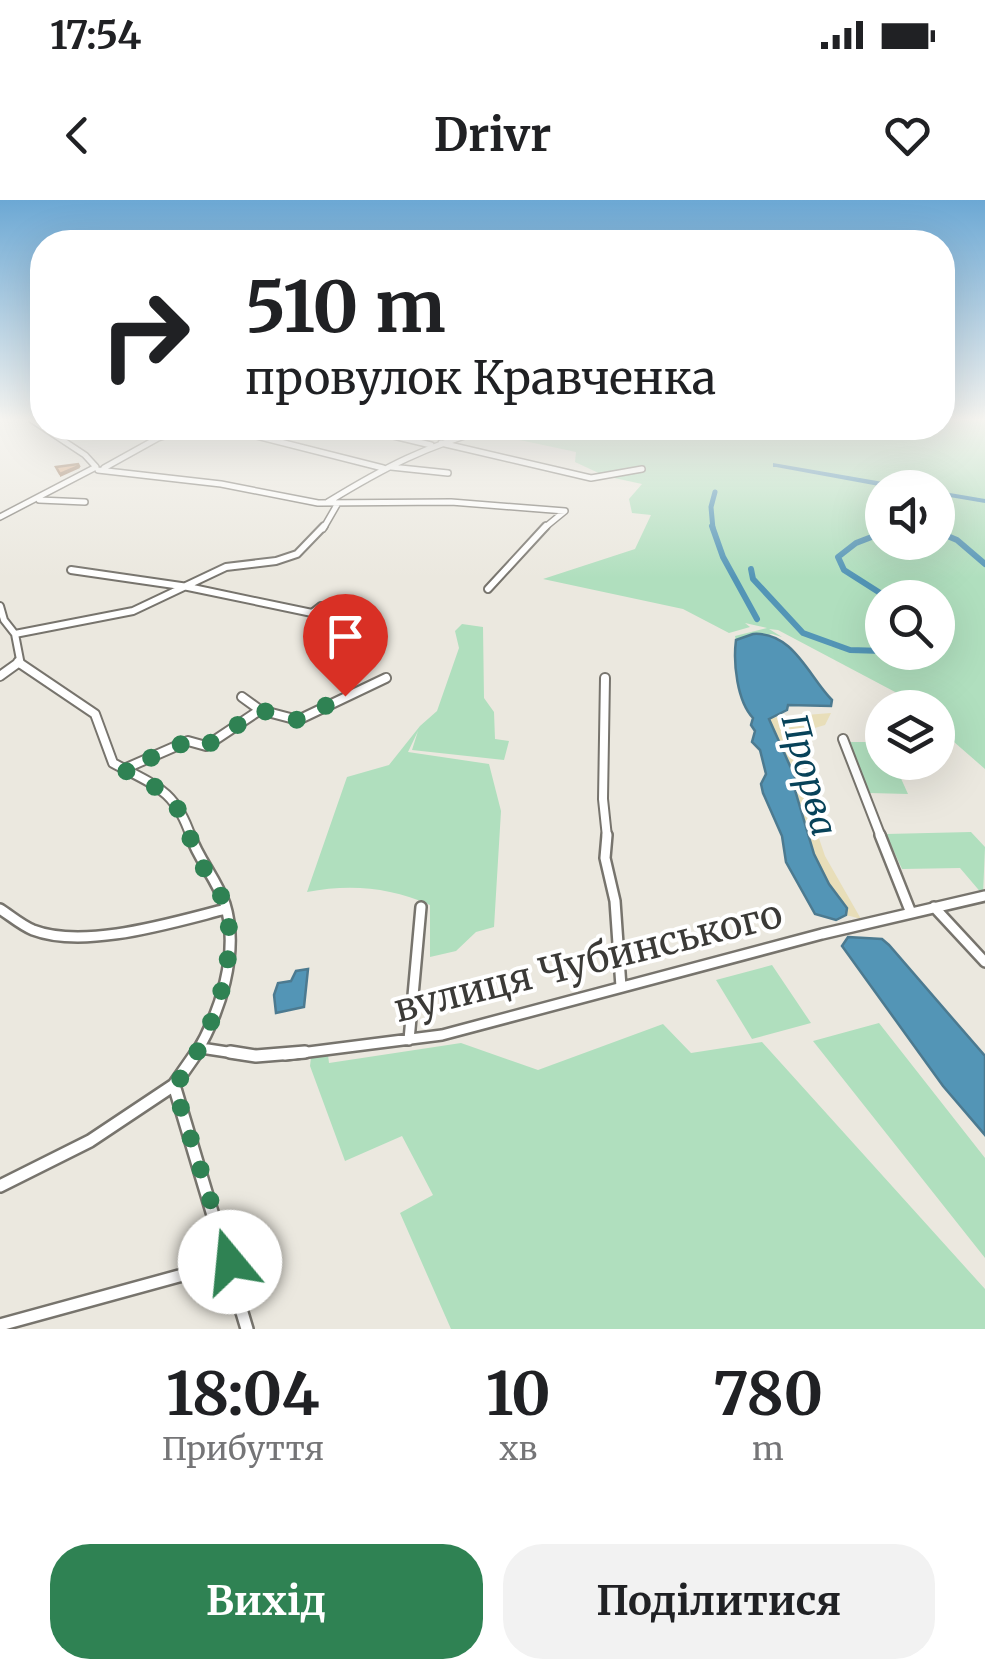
<!DOCTYPE html>
<html lang="uk">
<meta charset="utf-8">
<style>
body{margin:0;font-family:Merriweather,serif;background:#f2f2f2;color:#202124;height:100vh;display:flex;flex-direction:column;font-size:38px;white-space:nowrap}
*{box-sizing:border-box;margin:0}
p{font-size:32px;color:#757577}
.icon{flex:none;width:55px;height:55px;fill:none;stroke:currentColor;stroke-width:2;stroke-linecap:round;stroke-linejoin:round}
.map{position:relative;height:1129px;overflow:hidden}
.panel{display:flex;flex-direction:column;background:#fff;flex:1}
.panel>*{flex:none}
.top-card{position:absolute;left:30px;top:30px;width:925px;height:210px;border-radius:40px;box-shadow:0 10px 40px #0002;background:#fff;color:#202124;overflow:hidden}
.fabs{position:absolute;left:865px;top:270px;display:grid;gap:20px}
.fabs a{display:grid;place-items:center;width:90px;height:90px;border-radius:50%;background:#fff;box-shadow:0 10px 40px #0002;font-size:50px}
.pin{position:absolute;display:grid;place-items:center;width:85px;height:85px;color:#fff;margin:-102px -42px;border-radius:50% 50% 50% 0;rotate:-45deg;box-shadow:0 0 10px #0007}
.pin .icon{rotate:45deg}
.me{position:absolute;width:110px;margin:-55px;rotate:343deg;stroke-linejoin:round;filter:drop-shadow(0 0 8px #0008)}
.turn{display:flex;align-items:center;gap:35px;height:210px;padding:0 50px;font-size:45px}
.turn .icon{width:130px;height:130px;stroke-width:2.5}
.turn b{display:block;font-size:70px;line-height:85px}
.eta{display:flex;justify-content:space-evenly;align-items:center;height:170px;text-align:center}
.eta b{font-size:60px;font-weight:700;line-height:70px}
.cta{display:flex;gap:20px;margin-top:auto;padding:20px 50px}
.cta a{flex:1;height:115px;border-radius:40px;background:#2f8253;color:#fff;font-size:40px;font-weight:700;line-height:115px;text-align:center}
.cta a+a{background:#f2f2f2;color:#202124}
.status{display:flex;justify-content:space-between;align-items:center;height:70px;padding:0 50px;background:#fff;direction:ltr}
.status svg{height:28px;fill:currentColor}
header{display:flex;justify-content:space-between;align-items:center;height:130px;padding:0 50px;background:#fff;font-size:45px;font-weight:700}
.map>svg:first-child{display:block}
.green{fill:#b0dfbe;fill-rule:evenodd}
.sand{fill:#e8deb9}
.water{fill:#5395b6;stroke:#4c7a90;stroke-width:2.5}
.lines{fill:none;stroke-linecap:round;stroke-linejoin:round}
.canal-far1{stroke:#5395b6;stroke-width:5}
.canal{stroke:#5395b6;stroke-width:6}
.river{fill:#5395b6;fill-rule:evenodd}
.minor-far4-casing{stroke:#77746d;stroke-width:8}
.minor-far3-casing{stroke:#77746d;stroke-width:10}
.minor-far2-casing{stroke:#77746d;stroke-width:12}
.minor-far1-casing{stroke:#77746d;stroke-width:14}
.minor-casing{stroke:#77746d;stroke-width:16}
.minor-far4{stroke:#fff;stroke-width:5}
.minor-far3{stroke:#fff;stroke-width:6}
.minor-far2{stroke:#fff;stroke-width:8}
.minor-far1{stroke:#fff;stroke-width:9}
.minor{stroke:#fff;stroke-width:11}
.shaded-wall{fill:#977355}
.building{fill:#d8a47a;stroke:#977355;stroke-width:2.5}
.route{stroke:#2f8253;stroke-width:18;stroke-dasharray:0 32.4}
.labels{text-anchor:middle;dominant-baseline:central;stroke-width:8;stroke-linejoin:round;paint-order:stroke}
.water-label{font-size:35px;font-style:italic;fill:#074259;stroke:#fff}
.near-street-label{font-size:38px;fill:#3b3a37;stroke:#fff}
</style>
<div class="status"><b>17:54</b><svg viewBox="0 0 49 12"><path d="M0 12V9h3v3zM5 12V6h3v6zM10 12V3h3v9zM15 12V0h3v12zM26 1h20v11H26zM47 4h2v5h-2z"/></svg></div>
<header><svg class="icon" aria-label="back" viewBox="0 0 24 24"><path d="M15 5l-7 7 7 7"/></svg>Drivr<svg class="icon" aria-label="heart" viewBox="0 0 24 24"><path d="M12 20l-8-8c-3-5 5-10 8-4 3-6 11-1 8 4z"/></svg></header>
<div class="map">
<svg width="985" height="1129" viewBox="0 0 985 1129">
<rect width="100%" height="100%" fill="#ebe8df"/>
<path class="green" d="M943 220H985V569L938 528V508L914 507 897 493 778 430 769 429 782 437 772 434 736 440 735 436 767 428 745 423 750 427 729 433 683 409 543 379 635 349 651 315 632 313 629 299 642 284 605 276 575 262 576 252 510 238 528 228H942ZM882 288H938V342H882ZM882 398H938V452H882Z
M462 424 483 427 484 498 494 512 495 539 509 541 504 560 412 550 418 531 408 552 489 564 501 611 494 727 476 732 456 751 430 757V705C389 687 350 684 307 692L347 577 389 565 420 526 437 511 459 448 455 431Z
M848 542H882V562L894 563 908 594 870 593Z
M971 632 985 647 983 695 960 668 902 669 886 634Z
M772 765 811 823 752 839 716 780Z
M879 823 985 958V1058L813 841Z
M663 824 691 853 762 842 985 1089V1129H451L400 1013 433 995 402 936 345 961 310 866 311 857 328 855 329 863 461 843 538 870Z"/>
<path class="sand" d="M831 513 825 525 801 532 795 548 810 591H803L825 656 861 719 846 715 847 707 829 684 814 654 795 589V577L768 518Z"/>
<path class="water" d="M753 434C793 431 809 477 832 500L831 506 788 505 787 510 769 519 795 577V590L814 654 829 684 847 708 846 715 836 720 815 714 786 662 782 636 763 593 761 584 766 574 760 550 752 542 755 531 751 525 753 518C737 501 733 463 736 440Z
M848 737 882 739 889 745 985 856V935L943 886 842 746Z
M308 769 304 807 276 813 274 795 278 783 291 781 296 771Z"/>
<g class="lines">
<path class="canal-far1" d="M713 329 711 307 715 292"/>
<path class="canal" d="M712 326 723 357 757 419
M938 332 957 340 985 364
M882 333 856 343 838 357 844 370 888 398
M751 369 753 379 803 433 850 450 916 452
M938 427V442"/>
<path class="river" d="M773 263 906 286 910 288H890L776 267H773Z
M938 291 985 299V303L938 295Z"/>
<defs>
<path id="minor-far4" d="M225 228 383 268
M360 228 431 245
M441 243 591 278 642 269
M391 267 448 273
M104 268 158 238 190 228
M98 270 221 284 318 303 451 302 565 311 543 329
M39 300 85 302
M328 302C385 267 426 246 491 228
M0 317 96 267 85 255 32 220
M323 329 338 303"/>
<path id="minor-far3" d="M71 370 188 387 312 413 321 406
M488 389 546 326
M0 406 4 420 15 434 21 465
M15 434 133 411 226 367 276 361 297 354 324 326"/>
<path id="minor-far2" d="M18 462 95 514 113 563C154 585 175 589 191 637
M0 476 18 463
M605 478 603 599 607 637
M242 497 260 510
M843 539 881 637
M124 569 188 541 206 546 260 510 298 520 386 478"/>
<path id="minor-far1" d="M190 635C199 660 217 680 225 704 240 752 220 814 195 855
M607 635 605 658 615 701 621 787
M880 635 911 713
M934 707 985 762
M0 709C11 716 21 725 33 730 85 750 174 722 226 709
M409 840 421 707
M201 848 247 855
M285 855 442 835 822 734 985 696"/>
<path id="minor" d="M197 852 174 885 247 1129
M230 852 256 856 305 852
M0 986 90 941 174 885
M0 1125 230 1062"/>
</defs>
<use href="#minor-far4" class="minor-far4-casing"/>
<use href="#minor-far3" class="minor-far3-casing"/>
<use href="#minor-far2" class="minor-far2-casing"/>
<use href="#minor-far1" class="minor-far1-casing"/>
<use href="#minor" class="minor-casing"/>
<use href="#minor-far4" class="minor-far4"/>
<use href="#minor-far3" class="minor-far3"/>
<use href="#minor-far2" class="minor-far2"/>
<use href="#minor-far1" class="minor-far1"/>
<use href="#minor" class="minor"/>
</g>
<path class="shaded-wall" d="M79 266 80 268 60 277V274Z"/>
<path class="building" d="M78 264 79 266 60 274 56 267Z"/>
<linearGradient id="sky" x2="0" y2="1"><stop stop-color="#6ca8d4"/><stop offset="0.58" stop-color="#f6f5f1"/><stop offset="1" stop-color="#f6f5f1" stop-opacity="0"/></linearGradient>
<rect width="985" height="378" fill="url(#sky)"/>
<g class="lines">
<path class="route" d="M230 1062 174 886C209 847 241 757 225 706 220 688 207 677 199 659 173 600 185 601 124 570L188 541 206 546 260 510 298 520 345 496"/>
</g>
<g class="labels">
<g class="water-label">
<text transform="translate(809 575) rotate(75)">Прорва</text>
</g>
<g class="near-street-label">
<text transform="translate(588 761) rotate(-14)">вулиця Чубинського</text>
</g>
</g>
</svg>
<div class="fabs">
<a><svg class="icon" aria-label="sound" viewBox="0 0 24 24"><path d="M4 9h4l5-4v14l-5-4H4zM17 9q2 3 0 6"/></svg></a>
<a><svg class="icon" aria-label="search" viewBox="0 0 24 24"><circle cx="10" cy="10" r="6"/><path d="M15 15l6 6"/></svg></a>
<a><svg class="icon" aria-label="layers" viewBox="0 0 24 24"><path d="M12 4l9 5-9 5-9-5zM3 14l9 5 9-5"/></svg></a>
</div>
<div class="pin" style="left:345px;top:496px;background:#d93025"><svg class="icon" aria-label="arrive" viewBox="0 0 24 24"><path d="M6 21V4h12l-3 4 3 4H6"/></svg></div>
<svg class="me" style="left:230px;top:1062px" viewBox="-20 -20 40 40"><circle r="19" fill="#fff"/><path d="M0-13L10 11 0 6-10 11z" fill="#2f8253"/></svg>
<div class="top-card">
<div class="turn"><svg class="icon" aria-label="right" viewBox="0 0 24 24"><path d="M7 20v-9h11M14 6l5 5-5 5"/></svg><div><b>510 m</b>провулок Кравченка</div></div>
</div>
</div>
<section class="panel">
<div class="eta">
<div><b>18:04</b><p>Прибуття</p></div>
<div><b>10</b><p>хв</p></div>
<div><b>780</b><p>m</p></div>
</div>
<div class="cta"><a>Вихід</a><a>Поділитися</a></div>
</section>
